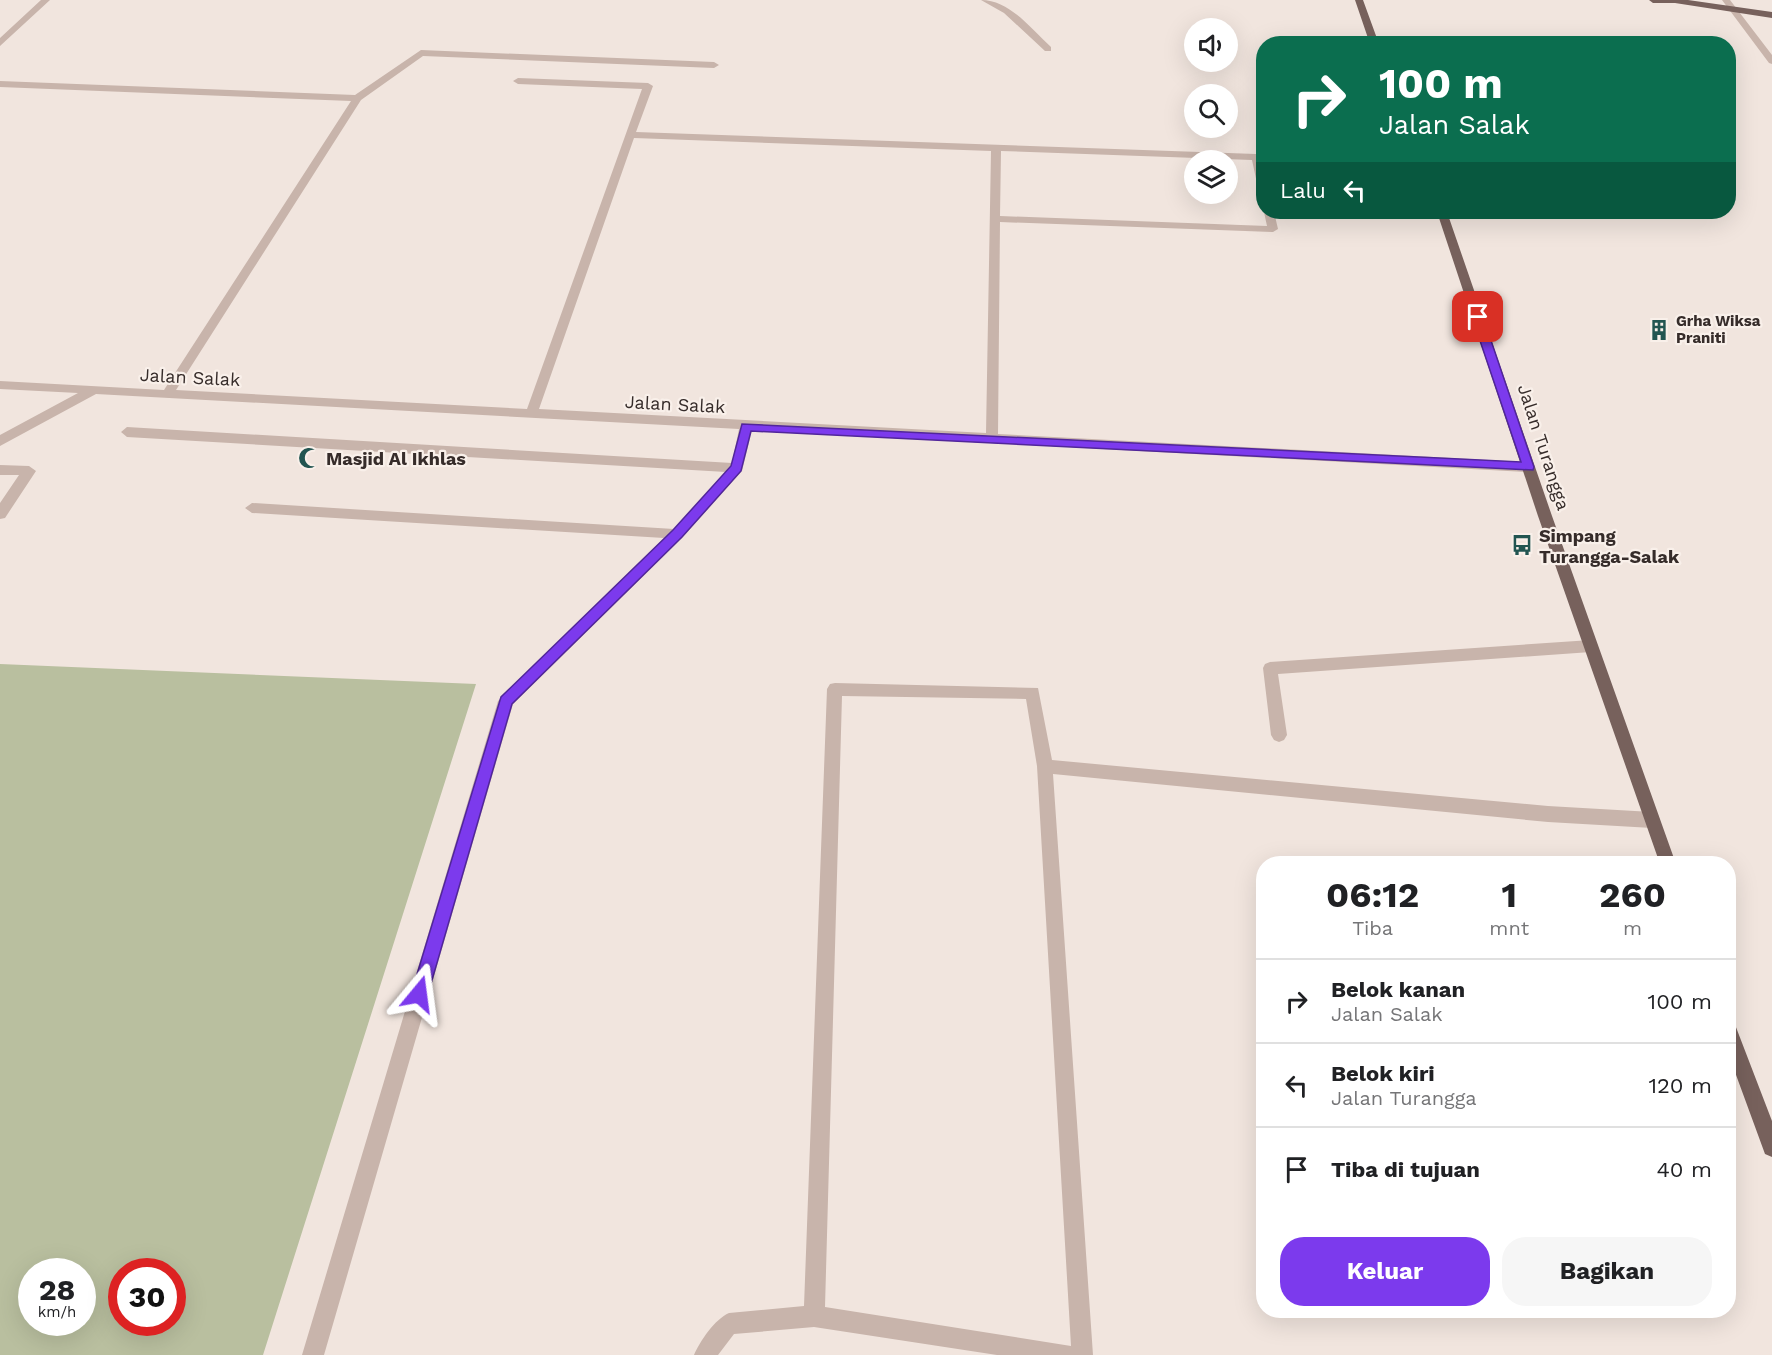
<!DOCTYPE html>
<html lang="id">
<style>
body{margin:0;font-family:"Work Sans",sans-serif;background:#f6f6f6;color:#202124;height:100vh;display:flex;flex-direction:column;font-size:22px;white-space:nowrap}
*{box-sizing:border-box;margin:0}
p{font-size:20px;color:#757577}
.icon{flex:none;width:33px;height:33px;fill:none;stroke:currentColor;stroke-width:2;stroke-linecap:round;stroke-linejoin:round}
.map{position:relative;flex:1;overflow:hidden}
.sheet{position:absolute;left:1256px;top:856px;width:480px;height:462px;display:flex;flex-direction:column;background:#fff;border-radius:24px;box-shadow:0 6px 24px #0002}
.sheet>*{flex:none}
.banner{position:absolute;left:1256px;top:36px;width:480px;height:183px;border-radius:24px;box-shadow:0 6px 24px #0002;background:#0b6e4f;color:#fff;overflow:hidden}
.buttons{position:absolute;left:1184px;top:18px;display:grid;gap:12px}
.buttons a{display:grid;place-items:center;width:54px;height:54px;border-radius:50%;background:#fff;box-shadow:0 6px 24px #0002;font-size:30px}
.speed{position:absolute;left:18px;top:1258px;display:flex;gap:12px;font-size:30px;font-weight:700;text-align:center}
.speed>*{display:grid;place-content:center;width:78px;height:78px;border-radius:50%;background:#fff;box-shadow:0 6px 24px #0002;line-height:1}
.speed small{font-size:15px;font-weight:400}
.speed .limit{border:9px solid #d22;background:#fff;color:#111}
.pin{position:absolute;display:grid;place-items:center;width:51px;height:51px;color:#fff;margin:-26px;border-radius:12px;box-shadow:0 3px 9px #0006}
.me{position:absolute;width:66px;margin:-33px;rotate:16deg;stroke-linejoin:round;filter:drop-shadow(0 0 4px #0008)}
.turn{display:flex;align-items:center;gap:21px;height:126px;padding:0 24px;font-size:27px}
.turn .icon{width:78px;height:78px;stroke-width:2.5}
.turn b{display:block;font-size:42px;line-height:51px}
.then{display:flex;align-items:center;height:57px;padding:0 24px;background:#0003;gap:12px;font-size:22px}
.eta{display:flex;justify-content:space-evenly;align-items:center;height:102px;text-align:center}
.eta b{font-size:36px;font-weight:700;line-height:42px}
.button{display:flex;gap:12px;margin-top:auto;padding:12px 24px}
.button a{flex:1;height:69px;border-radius:24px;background:#7c3aed;color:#fff;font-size:24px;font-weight:700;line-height:69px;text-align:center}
.button a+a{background:#f6f6f6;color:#202124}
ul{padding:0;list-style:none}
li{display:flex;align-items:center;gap:18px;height:84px;padding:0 24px;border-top:2px solid #e0e0e0}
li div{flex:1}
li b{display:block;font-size:22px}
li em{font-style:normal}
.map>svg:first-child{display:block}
.green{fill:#b9bf9f;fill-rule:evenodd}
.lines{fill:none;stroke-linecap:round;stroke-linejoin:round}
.minor{fill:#c8b4ab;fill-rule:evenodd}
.major{fill:#77615c;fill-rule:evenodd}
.route{fill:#7c3aed;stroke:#51269a;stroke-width:1.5}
.labels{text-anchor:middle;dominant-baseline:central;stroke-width:4.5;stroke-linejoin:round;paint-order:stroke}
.far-poi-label{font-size:15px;font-weight:bold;fill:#362c2a;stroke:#f9f0ea;text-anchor:start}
.street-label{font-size:18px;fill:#362c2a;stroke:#f9f0ea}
.poi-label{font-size:18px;font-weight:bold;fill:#362c2a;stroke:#f9f0ea;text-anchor:start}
</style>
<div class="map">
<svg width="1772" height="1355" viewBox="0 0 1772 1355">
<rect width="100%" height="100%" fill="#f1e5de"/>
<path class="green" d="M0 664 476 684 263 1355H0ZM32 1272H82V1323H32ZM122 1272H172V1323H122Z"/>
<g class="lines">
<path class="minor" d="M41 0H50L0 46V38Z
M981 0C1010 0 1031 29 1051 47V51H1045L1004 13Z
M1722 0H1730L1772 55V64L1769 63Z
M421 50 714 62 719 65 714 68 423 56 361 100 176 390 527 409 642 89 518 84 513 81 518 78 648 83 653 86 636 132 1256 154 1263 152V191L1258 188 1252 160 1001 151 1000 216 1267 226 1264 212H1274L1278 229 1273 232 1000 222 998 434 1528 462 1535 467 1528 472 752 430 742 471 682 538 513 704 324 1355H302L498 701 664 538 252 513 245 508 252 503 674 529 726 472 127 437 121 432 127 427 732 463 739 429 96 394 0 446V435L78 393 0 389V381L164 390 351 101 0 87V81L355 95ZM634 138 991 151 986 433 539 409Z
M0 465 29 466 36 471 5 518 0 519V503L19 475H0Z
M1591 640 1596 642 1598 646 1596 650 1591 652 1278 674 1287 735 1284 740 1279 742 1274 740 1271 735 1263 668 1265 664 1270 662Z
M835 683 1038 688 1052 760 1548 806 1652 812 1658 815 1660 820 1658 825 1652 828 1548 822 1053 774 1093 1355H997L814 1327 734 1334 718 1355H694C700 1341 715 1319 729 1313L804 1306 827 689 830 684ZM842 696 1026 699 1037 766 1071 1346 825 1307Z"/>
<path class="major" d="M1355 0H1363L1379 44H1370Z
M1649 0H1688L1772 12V18L1675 3H1653Z
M1437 212H1447L1552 516 1676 864H1660L1538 516Z
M1728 1019 1734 1022 1772 1121V1157L1765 1154 1728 1053Z"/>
</g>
<path class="route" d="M1478 313 1483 317 1534 467 1533 470 751 431 741 471 682 537 512 704 428 994 425 1000 419 1002 414 1000 411 994 501 697 673 530 731 466 742 424 1521 462 1472 317Z"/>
<defs>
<symbol id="building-bare" viewBox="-9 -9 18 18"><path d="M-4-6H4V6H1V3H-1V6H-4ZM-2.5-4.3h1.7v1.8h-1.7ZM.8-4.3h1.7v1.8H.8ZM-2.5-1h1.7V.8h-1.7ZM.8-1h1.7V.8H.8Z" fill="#225551" stroke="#f9f0ea" stroke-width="2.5" paint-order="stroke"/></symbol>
<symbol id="mosque-bare" viewBox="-9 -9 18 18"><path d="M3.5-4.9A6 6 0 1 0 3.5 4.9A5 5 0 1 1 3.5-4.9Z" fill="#225551" stroke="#f9f0ea" stroke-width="2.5" paint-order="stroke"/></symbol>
<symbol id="bus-bare" viewBox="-9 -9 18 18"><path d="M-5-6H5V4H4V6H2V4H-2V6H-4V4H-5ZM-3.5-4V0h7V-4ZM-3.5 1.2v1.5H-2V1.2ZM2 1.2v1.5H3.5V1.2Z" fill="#225551" stroke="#f9f0ea" stroke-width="2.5" paint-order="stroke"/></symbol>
</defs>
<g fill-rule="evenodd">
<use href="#building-bare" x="1644" y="315" width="30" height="30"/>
<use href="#mosque-bare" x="294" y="443" width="30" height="30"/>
<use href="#bus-bare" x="1507" y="530" width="30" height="30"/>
</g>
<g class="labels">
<g class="far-poi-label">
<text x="1676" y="321">Grha Wiksa<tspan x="1676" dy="17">Praniti</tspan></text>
</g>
<g class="street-label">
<text transform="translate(190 377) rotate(3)">Jalan Salak</text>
<text transform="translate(675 404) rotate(3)">Jalan Salak</text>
<text transform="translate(1544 447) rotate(72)">Jalan Turangga</text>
</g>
<g class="poi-label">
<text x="326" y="458">Masjid Al Ikhlas</text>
<text x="1539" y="535">Simpang<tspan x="1539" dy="21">Turangga-Salak</tspan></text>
</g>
</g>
</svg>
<div class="buttons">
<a><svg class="icon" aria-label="sound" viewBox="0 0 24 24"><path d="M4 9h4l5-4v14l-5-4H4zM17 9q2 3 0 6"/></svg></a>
<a><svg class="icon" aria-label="search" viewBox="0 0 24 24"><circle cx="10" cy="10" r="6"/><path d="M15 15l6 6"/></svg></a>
<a><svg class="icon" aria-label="layers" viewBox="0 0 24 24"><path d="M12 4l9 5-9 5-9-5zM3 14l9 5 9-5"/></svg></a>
</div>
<div class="speed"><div>28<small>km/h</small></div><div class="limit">30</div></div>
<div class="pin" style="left:1478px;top:317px;background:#d93025"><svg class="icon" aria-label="arrive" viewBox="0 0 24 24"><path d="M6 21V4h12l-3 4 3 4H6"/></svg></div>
<svg class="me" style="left:419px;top:994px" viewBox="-20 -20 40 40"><path d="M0-17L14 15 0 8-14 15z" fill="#7c3aed" stroke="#fff" stroke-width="4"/></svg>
<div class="banner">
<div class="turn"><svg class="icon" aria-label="right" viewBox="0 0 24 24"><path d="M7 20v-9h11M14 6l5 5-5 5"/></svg><div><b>100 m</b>Jalan Salak</div></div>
<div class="then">Lalu<svg class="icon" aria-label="left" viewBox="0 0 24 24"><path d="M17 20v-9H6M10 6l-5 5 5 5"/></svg></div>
</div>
<section class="sheet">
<div class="eta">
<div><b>06:12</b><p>Tiba</p></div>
<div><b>1</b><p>mnt</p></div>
<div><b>260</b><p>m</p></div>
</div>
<ul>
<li><svg class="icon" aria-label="right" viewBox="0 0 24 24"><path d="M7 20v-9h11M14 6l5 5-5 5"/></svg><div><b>Belok kanan</b><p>Jalan Salak</p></div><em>100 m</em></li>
<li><svg class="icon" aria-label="left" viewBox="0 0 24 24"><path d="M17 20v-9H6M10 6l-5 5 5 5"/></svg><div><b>Belok kiri</b><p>Jalan Turangga</p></div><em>120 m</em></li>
<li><svg class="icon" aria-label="arrive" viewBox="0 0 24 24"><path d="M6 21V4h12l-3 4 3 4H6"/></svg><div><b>Tiba di tujuan</b></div><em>40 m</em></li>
</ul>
<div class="button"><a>Keluar</a><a>Bagikan</a></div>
</section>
</div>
